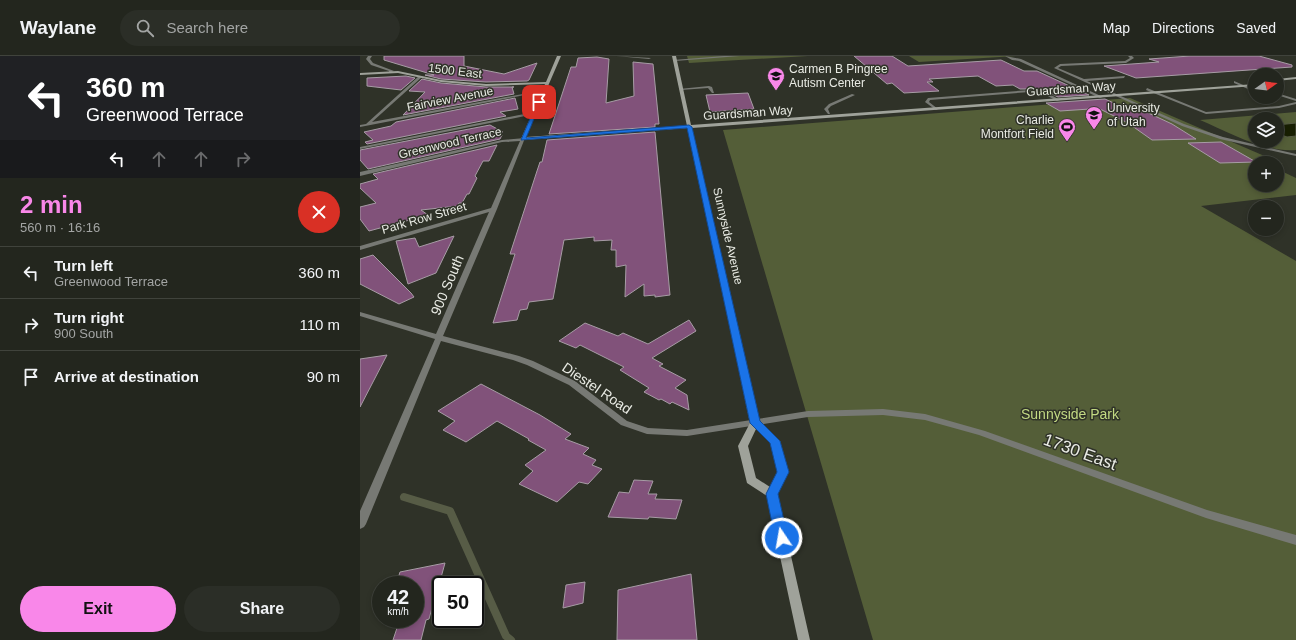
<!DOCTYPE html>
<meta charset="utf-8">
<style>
body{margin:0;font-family:Helvetica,sans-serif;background:#2b2e27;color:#f1f3f6;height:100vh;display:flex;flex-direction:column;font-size:15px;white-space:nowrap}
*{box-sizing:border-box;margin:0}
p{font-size:13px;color:#a3a5a4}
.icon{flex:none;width:22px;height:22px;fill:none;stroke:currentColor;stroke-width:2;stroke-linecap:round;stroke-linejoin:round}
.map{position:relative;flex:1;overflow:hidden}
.sheet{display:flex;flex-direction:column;background:#23261e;width:360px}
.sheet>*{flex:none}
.banner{background:#202124;color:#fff;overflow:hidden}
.needle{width:26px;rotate:76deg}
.fabs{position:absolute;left:888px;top:12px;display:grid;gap:8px}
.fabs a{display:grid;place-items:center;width:36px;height:36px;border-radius:50%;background:#23261e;box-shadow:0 2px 6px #0003,0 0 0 1px #40433c;font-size:20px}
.speed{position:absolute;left:12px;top:520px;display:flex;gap:8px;font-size:20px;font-weight:700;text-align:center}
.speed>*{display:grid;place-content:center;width:52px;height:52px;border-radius:50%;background:#23261e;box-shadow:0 2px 6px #0003,0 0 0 1px #40433c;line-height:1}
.speed small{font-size:10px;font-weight:400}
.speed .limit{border:2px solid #111;border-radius:6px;background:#fff;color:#111}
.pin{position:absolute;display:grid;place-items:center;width:34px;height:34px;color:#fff;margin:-17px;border-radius:8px;box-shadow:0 2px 6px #0006}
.me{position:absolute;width:44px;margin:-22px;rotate:348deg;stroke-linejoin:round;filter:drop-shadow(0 0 3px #0008)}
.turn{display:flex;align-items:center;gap:14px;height:84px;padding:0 20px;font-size:18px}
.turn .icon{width:52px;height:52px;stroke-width:2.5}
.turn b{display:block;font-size:28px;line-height:34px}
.lanes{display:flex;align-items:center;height:38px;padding:0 20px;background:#0003;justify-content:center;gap:20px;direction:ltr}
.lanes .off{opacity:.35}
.round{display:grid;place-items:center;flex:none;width:42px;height:42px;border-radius:21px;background:#2b2e27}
.summary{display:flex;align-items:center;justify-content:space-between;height:68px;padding:0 20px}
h1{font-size:24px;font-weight:600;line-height:30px;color:#f987e9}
.primary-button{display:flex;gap:8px;margin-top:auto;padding:8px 20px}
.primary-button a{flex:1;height:46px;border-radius:24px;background:#f987e9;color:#111;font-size:16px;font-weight:600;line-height:46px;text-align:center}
.primary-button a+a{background:#2b2e27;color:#f1f3f6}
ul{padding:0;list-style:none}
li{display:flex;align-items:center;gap:12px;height:52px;padding:0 20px;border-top:1px solid #40433c}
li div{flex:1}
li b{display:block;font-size:15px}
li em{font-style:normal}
header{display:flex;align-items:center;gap:24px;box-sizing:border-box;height:56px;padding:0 20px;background:#23261e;border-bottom:1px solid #40433c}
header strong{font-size:19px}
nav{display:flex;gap:22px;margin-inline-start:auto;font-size:14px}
.search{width:280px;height:36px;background:#2b2e27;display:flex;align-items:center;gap:10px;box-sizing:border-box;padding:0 14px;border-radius:22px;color:#a3a5a4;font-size:15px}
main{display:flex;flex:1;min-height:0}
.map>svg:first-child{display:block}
.green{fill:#545e38;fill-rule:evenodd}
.water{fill:#181f02;stroke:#575c46}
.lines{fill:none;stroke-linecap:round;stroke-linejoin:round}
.stream{stroke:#575c46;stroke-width:8}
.building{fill:#81527a;stroke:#a79ca5}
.lane{fill:#777974;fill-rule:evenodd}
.street{fill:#777974;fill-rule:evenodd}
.secondary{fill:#9fa29a;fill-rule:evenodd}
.route{fill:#1a73e8;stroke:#114b97}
.labels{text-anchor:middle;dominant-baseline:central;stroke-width:3;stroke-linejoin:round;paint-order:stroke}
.far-poi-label{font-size:12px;fill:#e9ebe4;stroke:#2f3228;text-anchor:start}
.far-street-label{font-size:12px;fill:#e9ebe4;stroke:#2f3228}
.street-label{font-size:14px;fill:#e9ebe4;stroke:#2f3228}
.park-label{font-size:14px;fill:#c2d983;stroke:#2f3228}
.near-street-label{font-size:17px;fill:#e9ebe4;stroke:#2f3228}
</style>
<header>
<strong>Waylane</strong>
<div class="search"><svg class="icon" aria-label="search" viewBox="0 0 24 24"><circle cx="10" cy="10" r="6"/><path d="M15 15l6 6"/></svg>Search here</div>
<nav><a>Map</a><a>Directions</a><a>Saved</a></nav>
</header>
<main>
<section class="sheet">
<div class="banner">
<div class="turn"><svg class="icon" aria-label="left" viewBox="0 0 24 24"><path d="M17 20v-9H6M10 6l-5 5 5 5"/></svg><div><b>360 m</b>Greenwood Terrace</div></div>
<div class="lanes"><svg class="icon" aria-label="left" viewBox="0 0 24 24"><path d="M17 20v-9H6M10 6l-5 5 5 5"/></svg><svg class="icon off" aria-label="ahead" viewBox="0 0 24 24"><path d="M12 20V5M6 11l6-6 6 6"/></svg><svg class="icon off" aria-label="ahead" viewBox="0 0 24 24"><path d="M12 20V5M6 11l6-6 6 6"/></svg><svg class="icon off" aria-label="right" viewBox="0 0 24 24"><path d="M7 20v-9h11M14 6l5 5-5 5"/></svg></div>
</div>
<div class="summary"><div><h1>2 min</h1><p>560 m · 16:16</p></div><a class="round" style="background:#d93025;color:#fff"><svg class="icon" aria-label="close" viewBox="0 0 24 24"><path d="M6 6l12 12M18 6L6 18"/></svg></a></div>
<ul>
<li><svg class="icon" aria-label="left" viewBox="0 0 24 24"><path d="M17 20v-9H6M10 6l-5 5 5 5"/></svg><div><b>Turn left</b><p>Greenwood Terrace</p></div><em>360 m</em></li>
<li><svg class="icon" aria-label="right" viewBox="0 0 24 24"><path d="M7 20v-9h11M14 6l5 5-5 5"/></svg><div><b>Turn right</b><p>900 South</p></div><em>110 m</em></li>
<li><svg class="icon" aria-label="arrive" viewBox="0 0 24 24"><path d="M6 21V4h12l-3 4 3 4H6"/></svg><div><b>Arrive at destination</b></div><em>90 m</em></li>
</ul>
<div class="primary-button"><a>Exit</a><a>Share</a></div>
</section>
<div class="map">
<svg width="936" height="584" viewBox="0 0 936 584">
<rect width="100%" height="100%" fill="#2f3228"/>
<path class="green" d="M327 0H448L329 7Z
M549 0H656L559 6Z
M770 42 923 108 895 107V129H917V113L936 122V139L841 150 936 205V584H513L363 74Z
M936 56V94C905 97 868 76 840 64ZM895 63H917V85H895Z"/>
<path class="water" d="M936 67V80L927 81 917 77V69Z"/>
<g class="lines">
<path class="stream" d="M44 441 90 455 146 580 151 584"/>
</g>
<path class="building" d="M24 0H104V10L144 18 177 7 169 24 167 25 126 26 81 23 65 19H74L24 4Z
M494 0H532L548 10 641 4 664 15H677L729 39 698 41 686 35 670 33H660L653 29 636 30 618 20 569 23 573 26H567L579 35 544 37 532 27 527 28Z
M830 0H899L932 9V11L776 22 744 10 799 6 789 3Z
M237 1 249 3 246 47 274 40 273 6 293 8 299 68H295V71L189 78 211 11H216L218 2Z
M46 20 55 22 41 34 7 30V22Z
M62 23 81 27 126 31H154H152L154 38 43 59 65 36 49 35Z
M388 37 394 53 350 56 346 39Z
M155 42 158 53 140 56 146 60 7 88 5 86 13 84 4 76 31 70 36 66Z
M745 43 758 49H764L778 55H784L812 68 836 83 792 84 768 67 742 54 730 53 700 55 686 47Z
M130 69 143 76 138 77 142 79 140 83 8 113 0 104V94Z
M295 76 310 239 295 241V239L284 240V228L265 241 266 209 256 211V194H251L252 184 234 185V181L204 184 193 243 169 246 167 253 160 254 157 264 133 267 155 198H150L177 115 180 106H182L187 84Z
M861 86 896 106 860 107 828 87Z
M137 89 129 105H123L115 120 117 122 109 138H107L102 147H99L98 150 61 154 68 159 9 175 0 163V151L16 147 0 132V128L18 123 13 118Z
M94 180 76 217 48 228 36 185 55 182 59 191Z
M13 199 51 237 54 241 39 248 0 228V203Z
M329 264 336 275 292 302 303 308 299 310 326 324 315 332 327 339 329 354 312 346 310 348 301 343 299 344 284 336 289 332 260 314 264 311 220 289 216 292 199 285 225 267 258 280 263 277 288 288Z
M27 299 0 351V303Z
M121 328 180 359 211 378 205 383 229 392 223 398 236 404 232 409 242 413 228 428 219 426 197 446 159 428 173 415 165 409 186 394 168 384 169 383 137 365 106 386 83 374 95 365 78 355Z
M274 424 293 425 288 438H297L295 443 322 444 316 463 289 461 288 463 248 461 259 436 269 437Z
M85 507 77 536 76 537 69 563 66 564 61 584H33L40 563H55V529H36L40 516Z
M331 518 337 584H257L258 534Z
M225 526 223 547 203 552 206 529Z"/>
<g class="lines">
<path class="lane" d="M364 0H380L315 5 313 4Z
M645 0 661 3 743 41 740 42 659 5 652 4Z
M768 0H772L774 2 766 7 701 10 698 12 724 23 765 20 764 22 727 25 824 68 863 81 936 98V100L860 83 822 70 694 12 700 8 765 5 770 2Z
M874 25 895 34V36L874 27Z
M349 30 352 31 354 37H352L348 32 321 34 319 33Z
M787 32 846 56 919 50 936 46V48L919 52 846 58 786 34Z
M670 34 686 36 700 44 697 45 684 38 670 36 570 44 569 46 578 53 576 54 565 46 568 42Z
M917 37 936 43V45L917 39Z
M492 38 495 39 471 50 468 53 470 58H468L464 53 469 48Z
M174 56 175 58 0 93V91Z"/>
<path class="street" d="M8 0H12L10 3 13 7 34 15 29 17V15L11 9 6 3Z
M256 0 291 2 289 3Z
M59 20 62 21 12 66 184 34 186 35 0 71V69L6 68Z
M165 82 137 153 83 280 159 300 173 305 215 325 267 365 288 372 327 374 448 355 523 353 565 358 625 375 847 454 936 479V489L846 462 619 379 565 364 523 359 448 361 327 380 287 378 261 369 209 329 167 309 153 304 81 285 6 468 4 471 0 473V455L75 283 0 260V256L76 278 129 156 0 194V190L131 152 160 85 142 86 0 120V116L142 84Z"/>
<path class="secondary" d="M197 0H201L166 81 327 70 312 0H316L331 69 895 28V30L332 72 399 366 420 385 428 417 417 438 450 584H438L407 440 387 427 378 390 390 367 328 72 163 84 161 83 185 28 126 30 81 26 38 17 0 19V17L38 15 81 24 126 28 186 26ZM396 373 411 386 418 417 410 431 396 422 388 390Z
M936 21V23L917 25V23Z"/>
</g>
<path class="route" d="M179 44 181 46 166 82 329 69 332 71 400 365 420 385 429 416 418 438 428 482 426 486 422 487 417 486 415 482 406 438 417 416 410 387 390 367 327 72 161 84 177 46Z"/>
<defs>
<symbol id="school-pin" viewBox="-11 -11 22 30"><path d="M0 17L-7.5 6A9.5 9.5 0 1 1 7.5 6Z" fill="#f987e9" stroke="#2f3228"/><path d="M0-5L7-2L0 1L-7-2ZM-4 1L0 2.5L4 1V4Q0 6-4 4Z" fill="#111"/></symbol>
<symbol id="university-pin" viewBox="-11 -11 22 30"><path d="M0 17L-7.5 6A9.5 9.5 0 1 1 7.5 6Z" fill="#f987e9" stroke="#2f3228"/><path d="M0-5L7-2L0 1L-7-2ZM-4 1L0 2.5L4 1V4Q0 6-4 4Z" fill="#111"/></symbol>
<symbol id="stadium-pin" viewBox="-11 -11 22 30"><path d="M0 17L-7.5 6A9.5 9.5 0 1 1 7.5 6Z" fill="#f987e9" stroke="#2f3228"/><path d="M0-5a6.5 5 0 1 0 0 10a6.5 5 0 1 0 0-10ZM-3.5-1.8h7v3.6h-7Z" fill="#111"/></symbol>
</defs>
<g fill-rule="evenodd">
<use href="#school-pin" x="406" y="10" width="20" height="27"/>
<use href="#university-pin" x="724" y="49" width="20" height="27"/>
<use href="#stadium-pin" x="697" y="61" width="20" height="27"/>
</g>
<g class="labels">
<g class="far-poi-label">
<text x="429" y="13">Carmen B Pingree<tspan x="429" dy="14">Autism Center</tspan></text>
<text x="747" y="52">University<tspan x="747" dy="14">of Utah</tspan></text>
<text x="694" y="64" text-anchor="end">Charlie<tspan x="694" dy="14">Montfort Field</tspan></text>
</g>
<g class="far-street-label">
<text transform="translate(95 15) rotate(7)">1500 East</text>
<text transform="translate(711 33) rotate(-4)">Guardsman Way</text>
<text transform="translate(90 43) rotate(-11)">Fairview Avenue</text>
<text transform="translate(388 57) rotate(-4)">Guardsman Way</text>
<text transform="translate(90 87) rotate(-13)">Greenwood Terrace</text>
<text transform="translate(64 162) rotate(-16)">Park Row Street</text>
<text transform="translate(368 180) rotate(77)">Sunnyside Avenue</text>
</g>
<g class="street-label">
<text transform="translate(87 229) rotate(-67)">900 South</text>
<text transform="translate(237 332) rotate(34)">Diestel Road</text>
</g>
<g class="park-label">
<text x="710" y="358">Sunnyside Park</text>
</g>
<g class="near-street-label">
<text transform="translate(720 396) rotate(20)">1730 East</text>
</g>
</g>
</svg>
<div class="fabs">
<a><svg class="needle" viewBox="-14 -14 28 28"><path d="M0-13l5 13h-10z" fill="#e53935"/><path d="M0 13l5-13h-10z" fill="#a3a5a4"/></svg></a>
<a><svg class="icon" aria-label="layers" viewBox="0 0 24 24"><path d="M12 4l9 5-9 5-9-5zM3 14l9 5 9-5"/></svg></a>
<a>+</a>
<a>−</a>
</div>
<div class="speed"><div>42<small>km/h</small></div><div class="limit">50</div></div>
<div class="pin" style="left:179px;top:46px;background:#d93025"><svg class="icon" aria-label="arrive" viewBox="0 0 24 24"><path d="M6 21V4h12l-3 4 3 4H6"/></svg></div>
<svg class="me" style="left:422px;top:482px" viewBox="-20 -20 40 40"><circle r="17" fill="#1a73e8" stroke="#fff" stroke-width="3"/><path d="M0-11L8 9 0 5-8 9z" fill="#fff"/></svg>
</div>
</main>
